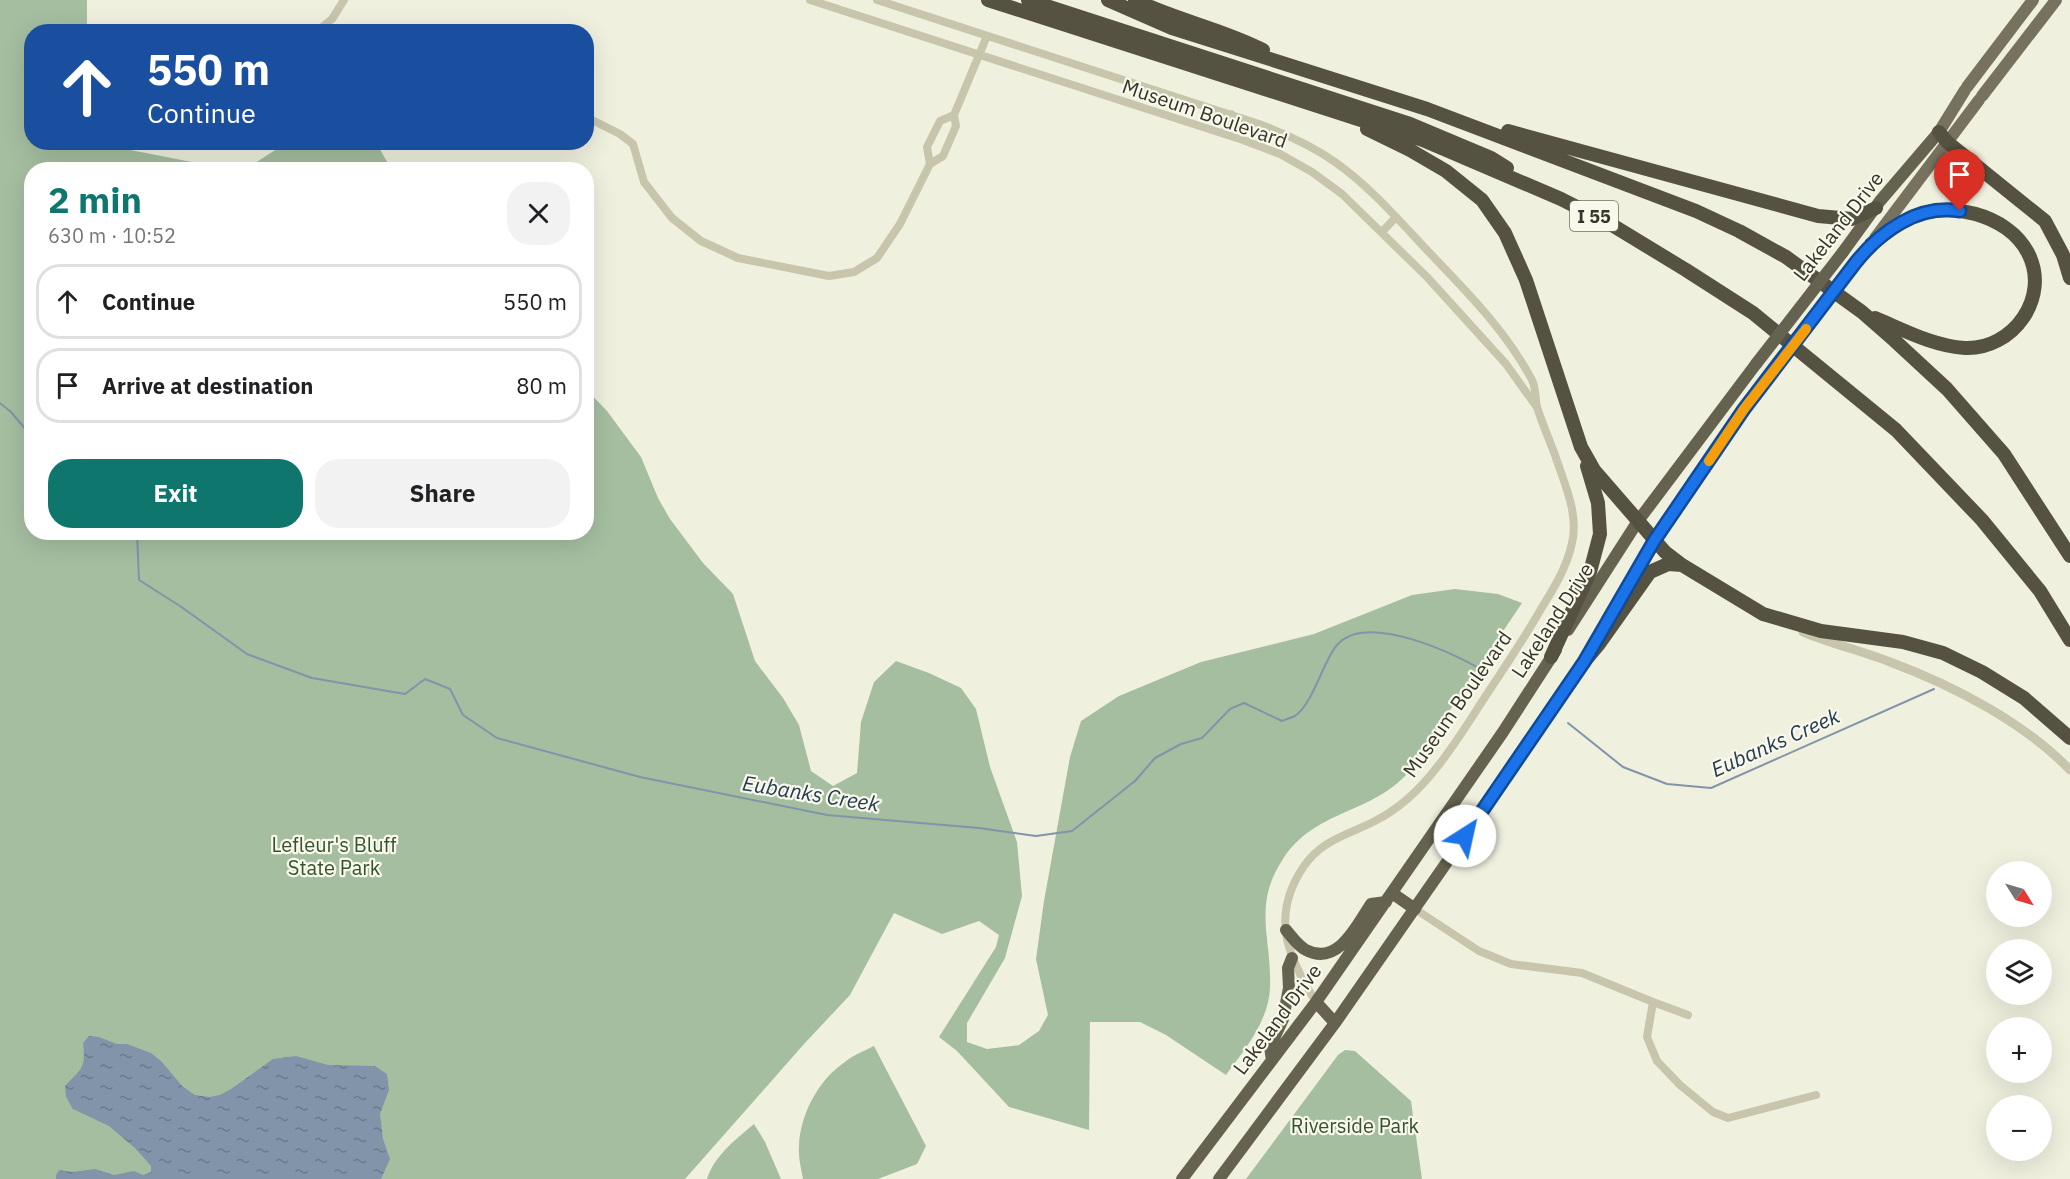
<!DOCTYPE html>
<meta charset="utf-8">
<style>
body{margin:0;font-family:"IBM Plex Sans",sans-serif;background:#f2f2f2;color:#202124;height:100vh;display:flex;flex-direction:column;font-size:22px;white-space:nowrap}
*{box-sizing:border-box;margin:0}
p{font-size:20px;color:#757577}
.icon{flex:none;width:33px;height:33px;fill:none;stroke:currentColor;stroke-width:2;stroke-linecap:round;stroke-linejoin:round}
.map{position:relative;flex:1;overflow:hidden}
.details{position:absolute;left:24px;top:162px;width:570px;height:378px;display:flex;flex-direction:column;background:#fff;border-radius:24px;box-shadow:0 6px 24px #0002}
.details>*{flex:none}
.hud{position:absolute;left:24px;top:24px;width:570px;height:126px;border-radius:24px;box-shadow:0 6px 24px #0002;background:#1a4fa0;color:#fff;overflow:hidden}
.needle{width:39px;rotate:127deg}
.buttons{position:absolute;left:1986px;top:861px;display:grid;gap:12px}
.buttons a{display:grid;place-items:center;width:66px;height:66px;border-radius:50%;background:#fff;box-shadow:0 6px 24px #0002;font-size:30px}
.pin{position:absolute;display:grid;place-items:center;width:51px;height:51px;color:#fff;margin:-62px -26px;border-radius:50% 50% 50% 0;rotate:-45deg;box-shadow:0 0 6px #0007}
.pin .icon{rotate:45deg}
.me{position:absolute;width:66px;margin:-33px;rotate:35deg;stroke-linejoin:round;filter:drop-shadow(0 0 4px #0008)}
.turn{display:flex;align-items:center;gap:21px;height:126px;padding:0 24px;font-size:27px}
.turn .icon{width:78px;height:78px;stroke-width:2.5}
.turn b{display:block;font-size:42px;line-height:51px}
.round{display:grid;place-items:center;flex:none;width:63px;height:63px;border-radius:24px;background:#f2f2f2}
.summary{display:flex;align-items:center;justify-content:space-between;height:102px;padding:0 24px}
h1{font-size:36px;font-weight:700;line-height:45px;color:#0f766e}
.cta{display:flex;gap:12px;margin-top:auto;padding:12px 24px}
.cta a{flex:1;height:69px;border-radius:24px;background:#0f766e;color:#fff;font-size:24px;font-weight:700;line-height:69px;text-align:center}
.cta a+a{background:#f2f2f2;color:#202124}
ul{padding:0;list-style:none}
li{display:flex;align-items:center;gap:18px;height:75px;margin:0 12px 9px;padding:0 12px;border:3px solid #e0e0e0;border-radius:24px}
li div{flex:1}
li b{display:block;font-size:22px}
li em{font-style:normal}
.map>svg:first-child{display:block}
.green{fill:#a5bea0}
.water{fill:url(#water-ripples)}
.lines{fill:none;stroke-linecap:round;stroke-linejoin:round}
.stream{stroke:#8194aa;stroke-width:2}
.minor{stroke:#c7c6ac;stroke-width:8}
.tertiary{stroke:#c7c6ac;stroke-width:9}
.primary{stroke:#76725d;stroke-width:12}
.trunk{stroke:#666250;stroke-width:12}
.motorway{stroke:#565242;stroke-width:14}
.trunk-bridge{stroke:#666250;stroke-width:12}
.route-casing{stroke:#114b97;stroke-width:15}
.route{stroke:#1a73e8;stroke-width:10}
.slow{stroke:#f59e0b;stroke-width:10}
.labels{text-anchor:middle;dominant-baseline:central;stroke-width:4.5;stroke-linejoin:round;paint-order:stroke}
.shield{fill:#f8f8eb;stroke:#706f64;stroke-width:1.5}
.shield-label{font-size:18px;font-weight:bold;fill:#36342a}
.street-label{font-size:20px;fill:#36342a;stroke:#f8f8eb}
.park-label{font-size:20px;fill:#355230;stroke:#f8f8eb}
.water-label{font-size:21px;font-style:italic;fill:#243953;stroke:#f8f8eb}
</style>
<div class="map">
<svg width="2070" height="1179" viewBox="0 0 2070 1179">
<defs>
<pattern id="water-ripples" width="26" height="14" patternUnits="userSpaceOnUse" patternTransform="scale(1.5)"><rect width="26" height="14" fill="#8194aa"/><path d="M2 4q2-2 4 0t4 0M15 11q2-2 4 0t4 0" fill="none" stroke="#6a7a8b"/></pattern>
</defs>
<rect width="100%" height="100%" fill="#f0f0df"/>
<path class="green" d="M0 0H87V31L32 32V142L117 143 120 148 228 169 32 170V532H586L587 390 607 411 641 457 658 498 670 519 703 563 733 594 755 661 783 698 799 725 811 771 833 786 857 773 861 722 874 682 896 661 929 673 961 688 976 709 990 767 1017 842 1022 896 1005 958 967 1023V1042L987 1049 1019 1045 1039 1031 1048 1015 1036 959 1044 901 1070 757 1081 721 1119 696 1201 662 1314 634 1412 595 1455 589 1498 594 1522 603C1497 641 1471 678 1446 716 1433 736 1421 759 1405 776 1368 814 1314 811 1283 859 1252 906 1272 938 1270 987 1269 1021 1245 1049 1226 1075L1166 1035 1140 1022H1090L1089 1130 1009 1107 957 1051 939 1037 996 947 999 935 979 921 942 934 894 913 850 995 804 1044 685 1179H0Z
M286 143H373L381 151 391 169H246Z
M874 1046 926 1146 917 1164 878 1179H803C801 1168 798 1157 799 1146 800 1115 818 1080 845 1062 853 1055 864 1051 874 1046Z
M1345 1050 1355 1051 1411 1101 1422 1179H1246L1338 1055Z
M754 1124 765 1142 781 1179H707C714 1156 736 1139 754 1124Z"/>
<path class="water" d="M89 1036 99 1037 117 1044H127L151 1053 161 1061 183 1087 195 1095 209 1097 220 1095 231 1089 273 1059 296 1056 328 1065 375 1066 387 1074 389 1090 380 1114 383 1139 390 1159 381 1179H56V1175L59 1170 72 1172 95 1169 114 1175 134 1171 143 1175 151 1172V1166L135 1148 109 1126 73 1109 66 1097 65 1086C82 1068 86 1068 83 1043Z"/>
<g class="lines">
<path class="stream" d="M0 403 11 412 32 437
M137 532 139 580 180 606 247 654 312 678 405 694 425 679 450 689 463 715 497 738 640 777 827 815 979 828 1036 836 1072 831 1135 781 1155 758 1181 744 1202 738 1230 709 1244 703 1282 721C1286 719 1291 718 1295 716 1313 704 1323 661 1337 645 1366 611 1457 654 1487 673
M1568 723 1623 767 1667 784 1711 788 1934 689"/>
<path class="minor" d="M810 0 1243 140 1280 154 1312 172 1342 194 1427 277 1506 364 1536 406
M877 0 1259 124C1286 134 1311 145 1335 162 1369 186 1396 217 1425 248 1464 289 1505 329 1532 380 1536 388 1535 398 1537 407 1542 423 1549 439 1555 455 1564 483 1579 513 1572 543 1567 567 1554 588 1541 609 1525 637 1507 664 1489 691 1473 715 1457 742 1438 766 1421 788 1401 808 1375 821 1348 835 1323 839 1304 866 1270 916 1287 956 1316 1002
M316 32 332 19 344 0
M586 117 620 134 633 144 644 182 672 218 701 241 738 258 829 276 854 272 877 258 900 224 930 164 943 156 956 126 954 115 987 36
M1224 134 1231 114
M930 164 927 147 940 121 954 115
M1382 232 1396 217
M1415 909 1479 951 1511 964 1582 973 1653 1002 1647 1037 1657 1061 1680 1085 1713 1112 1728 1118 1816 1095
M1653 1002 1688 1015"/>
<path class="tertiary" d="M1803 632C1832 644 1862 651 1890 662 1952 685 2024 722 2070 770"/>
<path class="primary" d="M1967 87 2033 0
M1982 96 2056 0
M1939 132 1965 90
M1875 238 1979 100"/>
<path class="trunk" d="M1843 252 1880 201 1939 132
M1856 262 1871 244
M1604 627 1654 541 1744 409 1767 379
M1568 630 1638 521 1756 364
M1392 893 1415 909
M1286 930C1292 937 1298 946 1306 950 1338 967 1357 925 1371 904L1386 902
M1316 1002 1335 1023
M1272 1060 1270 1047 1283 1019 1289 988 1288 968 1292 958
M1182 1179 1316 1002 1503 732 1556 650
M1219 1179 1335 1023 1529 744 1588 655"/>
<path class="motorway" d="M988 0 1423 140 1561 199 1612 225 1686 270 1753 313 1896 430 1982 520 2040 591 2070 640
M1028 0 1410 124 1491 158 1507 168
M1108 0 1172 28 1427 109 1696 211 1739 231 1786 257 1862 312 1894 340 1947 389 2004 454 2070 556
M1135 0C1176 20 1222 29 1263 50
M1367 129 1410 150 1446 171 1482 200 1505 233 1526 280 1581 447 1594 470 1665 552 1682 565 1763 614 1821 631 1903 642 1943 653 1982 672 2024 698 2070 738
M1508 131 1818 216 1852 219 1876 208
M1939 132 1947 142 2045 221 2063 255 2070 278
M1871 244C1883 236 1895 225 1908 219 1947 199 2008 214 2028 253 2051 297 2013 350 1965 348 1933 346 1904 330 1875 318
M1551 657 1590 572 1600 534 1598 503 1587 466
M1584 662 1599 644 1650 572 1668 564 1682 565"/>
<path class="trunk-bridge" d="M1756 364 1843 252
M1767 379 1856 262"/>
</g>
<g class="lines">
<defs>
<path id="route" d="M1465 836 1584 662 1654 541 1744 409 1856 262C1881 231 1919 204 1960 211"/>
</defs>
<use href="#route" class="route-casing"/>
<use href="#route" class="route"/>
<path class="slow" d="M1709 461 1744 409 1806 329"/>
</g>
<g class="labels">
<rect class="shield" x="1570" y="201" width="48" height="30" rx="4.5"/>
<g class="shield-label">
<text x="1594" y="216">I 55</text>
</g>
<g class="street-label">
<text transform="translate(1205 113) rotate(19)">Museum Boulevard</text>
<text transform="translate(1838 226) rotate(-52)">Lakeland Drive</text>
<text transform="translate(1552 620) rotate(-57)">Lakeland Drive</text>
<text transform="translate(1457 704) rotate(-55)">Museum Boulevard</text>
<text transform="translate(1277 1019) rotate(-53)">Lakeland Drive</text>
</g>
<g class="park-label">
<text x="334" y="844">Lefleur's Bluff<tspan x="334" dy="23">State Park</tspan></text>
<text x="1355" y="1125">Riverside Park</text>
</g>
<g class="water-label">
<text transform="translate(1775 742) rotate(-24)">Eubanks Creek</text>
<text transform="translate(811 793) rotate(9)">Eubanks Creek</text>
</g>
</g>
</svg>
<div class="buttons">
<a><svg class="needle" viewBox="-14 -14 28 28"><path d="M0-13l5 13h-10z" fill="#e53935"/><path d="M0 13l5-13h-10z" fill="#757577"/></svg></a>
<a><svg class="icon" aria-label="layers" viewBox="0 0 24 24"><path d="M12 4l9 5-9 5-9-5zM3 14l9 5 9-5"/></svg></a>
<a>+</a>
<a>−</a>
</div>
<div class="pin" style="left:1960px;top:211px;background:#d93025"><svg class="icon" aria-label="arrive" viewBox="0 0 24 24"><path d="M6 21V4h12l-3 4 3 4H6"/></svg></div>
<svg class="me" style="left:1465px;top:836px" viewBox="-20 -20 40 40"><circle r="19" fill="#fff"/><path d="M0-13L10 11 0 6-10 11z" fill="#1a73e8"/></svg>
<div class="hud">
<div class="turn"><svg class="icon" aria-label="ahead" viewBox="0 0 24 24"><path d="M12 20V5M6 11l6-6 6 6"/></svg><div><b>550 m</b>Continue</div></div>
</div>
<section class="details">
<div class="summary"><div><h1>2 min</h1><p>630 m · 10:52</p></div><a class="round"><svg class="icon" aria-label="close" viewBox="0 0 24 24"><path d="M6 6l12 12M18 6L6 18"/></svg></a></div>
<ul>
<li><svg class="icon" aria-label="ahead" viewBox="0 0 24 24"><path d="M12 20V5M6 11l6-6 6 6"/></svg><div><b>Continue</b></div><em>550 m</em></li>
<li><svg class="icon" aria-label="arrive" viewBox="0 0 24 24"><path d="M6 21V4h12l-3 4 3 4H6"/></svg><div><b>Arrive at destination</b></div><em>80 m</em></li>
</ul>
<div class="cta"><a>Exit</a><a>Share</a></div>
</section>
</div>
